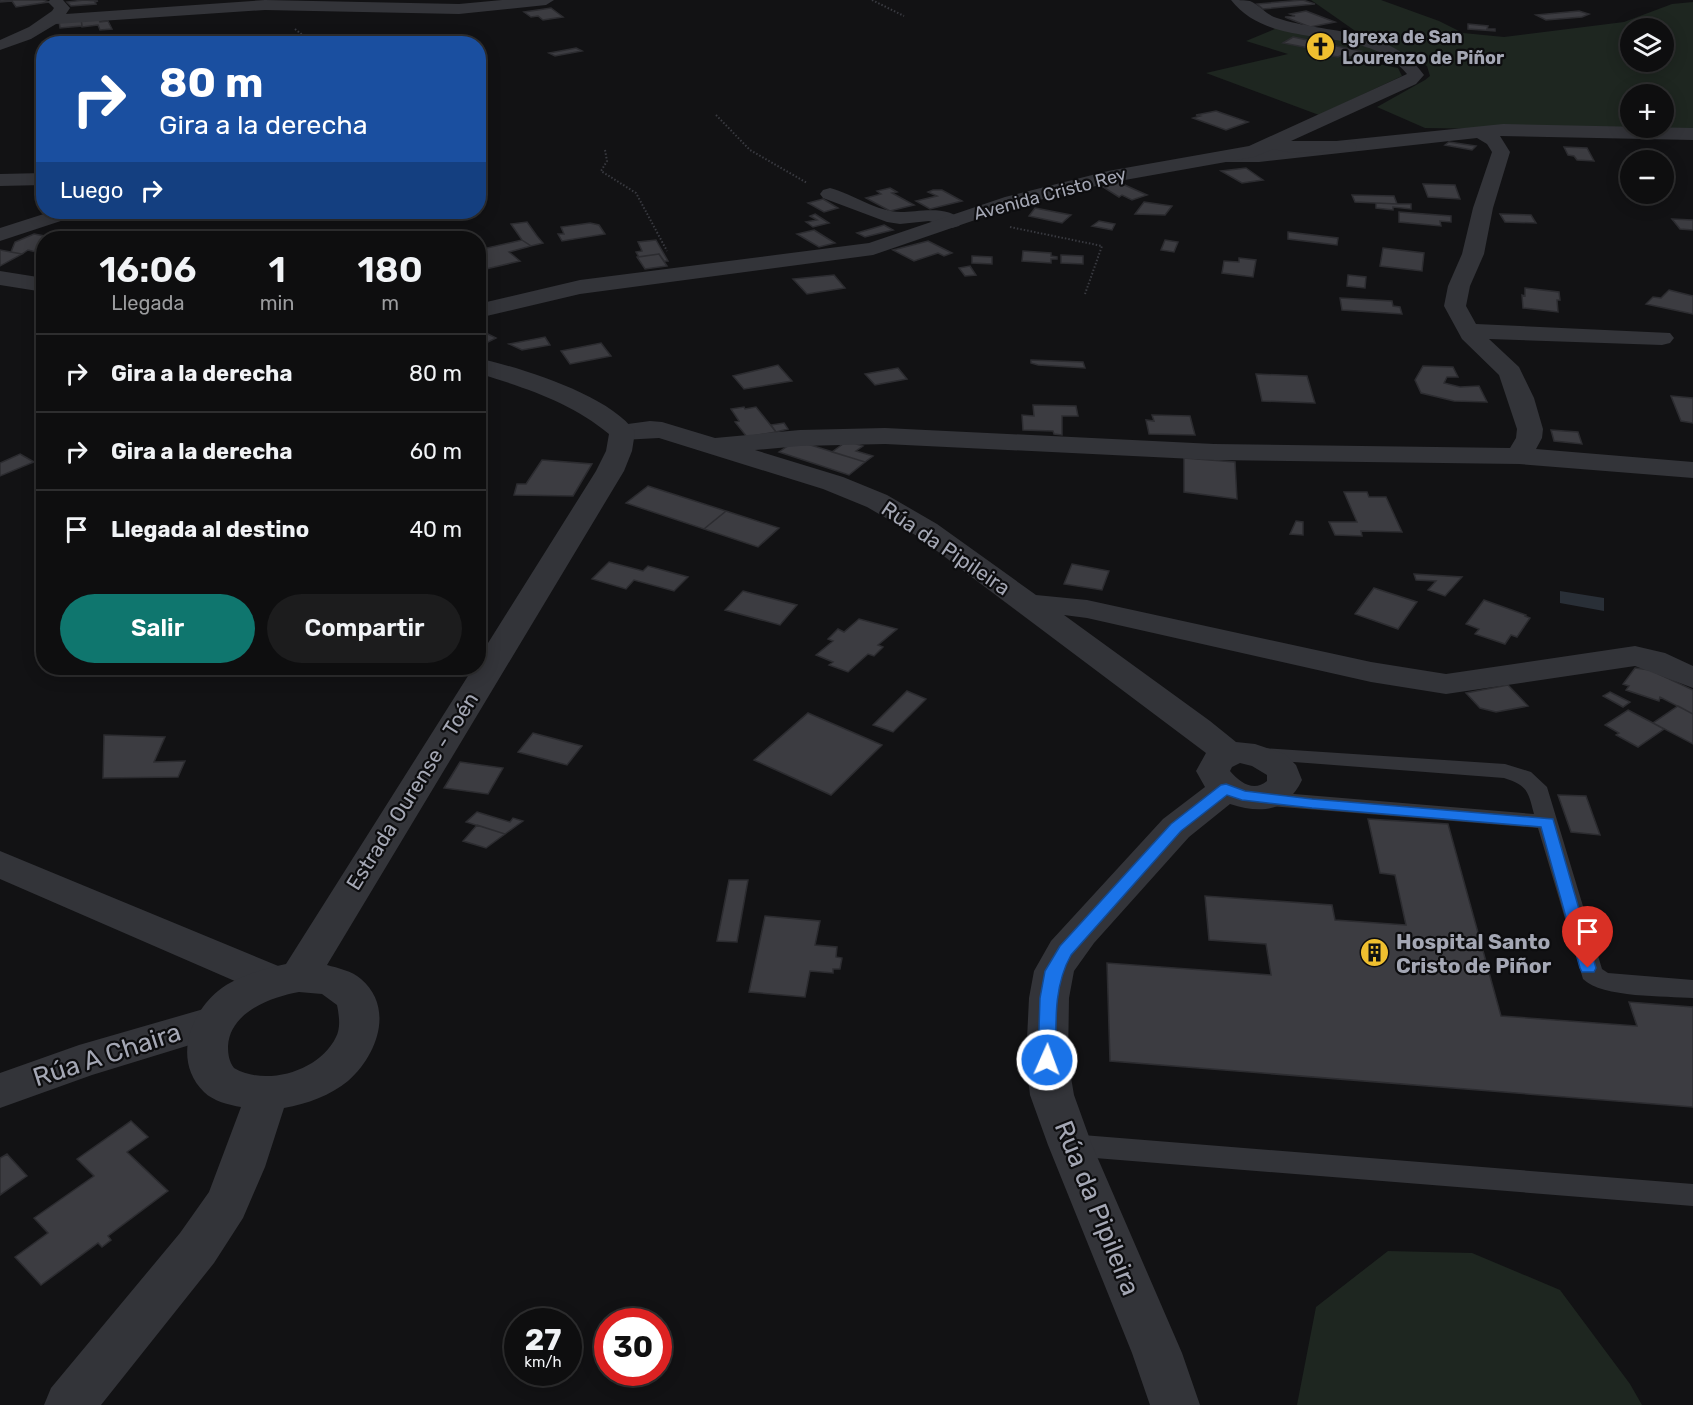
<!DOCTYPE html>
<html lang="es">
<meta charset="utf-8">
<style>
body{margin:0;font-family:Rubik,sans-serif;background:#1c1c1d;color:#f1f3f6;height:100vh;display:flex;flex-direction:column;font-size:22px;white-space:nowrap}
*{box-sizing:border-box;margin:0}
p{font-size:20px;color:#9b9c9e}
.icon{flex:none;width:33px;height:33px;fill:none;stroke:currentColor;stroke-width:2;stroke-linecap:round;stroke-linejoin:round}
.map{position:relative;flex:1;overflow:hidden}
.drawer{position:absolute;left:36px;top:231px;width:450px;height:444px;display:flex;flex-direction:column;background:#0e0e0f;border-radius:24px;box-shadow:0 3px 15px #0003,0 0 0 2px #2e2e2f}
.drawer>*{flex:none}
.guide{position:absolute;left:36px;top:36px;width:450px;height:183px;border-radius:24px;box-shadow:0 3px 15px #0003,0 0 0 2px #2e2e2f;background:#1a4fa0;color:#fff;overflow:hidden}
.fabs{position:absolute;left:1620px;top:18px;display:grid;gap:12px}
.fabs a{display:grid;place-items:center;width:54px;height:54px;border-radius:50%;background:#0e0e0f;box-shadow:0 3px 15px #0003,0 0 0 2px #2e2e2f;font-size:30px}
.speed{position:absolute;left:504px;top:1308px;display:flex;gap:12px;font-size:30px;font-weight:700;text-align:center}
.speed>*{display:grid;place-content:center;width:78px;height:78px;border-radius:50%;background:#0e0e0f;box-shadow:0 3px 15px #0003,0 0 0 2px #2e2e2f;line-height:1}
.speed small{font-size:15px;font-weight:400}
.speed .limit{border:9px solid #d22;background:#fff;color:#111}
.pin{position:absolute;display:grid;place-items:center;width:51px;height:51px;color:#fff;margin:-62px -26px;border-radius:50% 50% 50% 0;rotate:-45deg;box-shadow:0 0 6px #0007}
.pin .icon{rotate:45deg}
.me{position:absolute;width:66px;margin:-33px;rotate:2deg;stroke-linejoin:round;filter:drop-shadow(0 0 4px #0008)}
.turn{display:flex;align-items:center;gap:21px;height:126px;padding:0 24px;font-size:27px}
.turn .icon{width:78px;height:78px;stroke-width:2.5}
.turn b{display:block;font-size:42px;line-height:51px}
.then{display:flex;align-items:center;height:57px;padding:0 24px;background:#0003;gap:12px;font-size:22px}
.eta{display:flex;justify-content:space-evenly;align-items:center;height:102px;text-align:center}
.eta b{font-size:36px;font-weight:600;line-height:42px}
.button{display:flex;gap:12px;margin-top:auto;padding:12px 24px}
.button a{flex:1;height:69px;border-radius:36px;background:#0f766e;color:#fff;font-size:24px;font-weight:600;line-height:69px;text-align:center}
.button a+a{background:#1c1c1d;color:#f1f3f6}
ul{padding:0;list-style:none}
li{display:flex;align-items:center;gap:18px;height:78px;padding:0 24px;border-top:2px solid #2e2e2f}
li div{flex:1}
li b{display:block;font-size:22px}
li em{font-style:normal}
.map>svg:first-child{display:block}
.green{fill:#1e2620;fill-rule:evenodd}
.water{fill:#292f37}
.building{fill:#3c3c41;stroke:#2c2c30;stroke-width:1.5}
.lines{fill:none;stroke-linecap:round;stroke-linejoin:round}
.path{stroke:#393a40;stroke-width:2;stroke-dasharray:1.5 2;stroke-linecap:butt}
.service{fill:#333439;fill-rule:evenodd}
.minor{fill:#333439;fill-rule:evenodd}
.tertiary{fill:#333439;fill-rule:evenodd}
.route{fill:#1a73e8;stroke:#114b97;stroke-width:1.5}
.labels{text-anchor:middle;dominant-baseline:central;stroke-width:4.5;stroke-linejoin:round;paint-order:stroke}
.far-poi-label{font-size:18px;font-weight:bold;fill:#a4a7b4;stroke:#0d0d0f;text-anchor:start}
.far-street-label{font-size:18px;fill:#a4a7b4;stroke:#0d0d0f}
.street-label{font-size:21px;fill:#a4a7b4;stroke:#0d0d0f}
.poi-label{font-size:21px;font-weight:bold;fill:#a4a7b4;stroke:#0d0d0f;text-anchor:start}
.near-street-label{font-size:26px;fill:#a4a7b4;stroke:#0d0d0f}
</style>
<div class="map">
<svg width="1693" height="1405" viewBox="0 0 1693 1405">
<rect width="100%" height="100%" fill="#121214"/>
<path class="green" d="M1311 0H1381L1439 21 1463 33 1504 37 1624 22 1672 4 1693 2V132L1425 128 1377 107 1425 80 1430 76 1427 66 1361 35ZM1630 28H1664V62H1630ZM1630 94H1664V128H1630Z
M1277 26 1366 45 1385 54 1368 62 1398 68 1402 76 1319 115 1206 73 1288 54 1246 41 1275 29 1273 28Z
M1388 1251 1472 1253 1560 1290 1630 1384 1642 1405H1297L1316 1307Z"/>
<path class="water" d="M1560 591 1604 598V611L1560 603Z"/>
<path class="building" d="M0 0H43L49 2 16 7 12 1 0 2Z
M84 0 98 1 95 2 96 4 71 6 67 2Z
M1303 0 1315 4 1263 9 1257 4Z
M551 8 563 17 543 20 538 16 531 17 524 12Z
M1306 11 1335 22 1310 27 1285 17 1295 16 1290 14Z
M1579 11 1589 14 1582 17 1546 20 1536 15Z
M98 17 100 22 108 21 112 29 100 30 98 25 82 27 81 18Z
M81 18 82 26 60 28 59 21Z
M1468 24 1488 26 1487 29H1495V31L1468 29Z
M1293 37 1361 51 1351 57 1342 55 1338 57 1315 53 1319 50 1283 43Z
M576 48 582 51 555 56 549 53Z
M1216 111 1248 122 1226 130 1193 118 1200 116 1196 115Z
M1449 142 1476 146 1472 150 1445 145Z
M1564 147 1587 148 1594 161 1577 160 1574 156 1568 155Z
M1246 168 1263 180 1242 183 1221 171Z
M1118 182 1147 195 1132 200 1122 195 1119 197 1103 187Z
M1423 184 1455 185 1460 199 1428 197Z
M890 188 897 192 892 193 914 205 890 211 866 198 881 194 877 191Z
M933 190H942L962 201 930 209 916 201 937 196 928 192Z
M1352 195 1394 196 1397 204 1355 202Z
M823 199 838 208 824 212 808 203Z
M1144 202 1172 206 1165 215 1135 214Z
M1376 203 1397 204H1411V209L1393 207V210L1376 208Z
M1035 208 1071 215 1062 223 1029 216Z
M1399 212 1451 216V222L1440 221 1441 226 1399 222Z
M815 214 829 223 813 227 806 222 817 220 810 216Z
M1500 214 1531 215 1536 223 1505 222Z
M1672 219 1693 220V230L1680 229Z
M1099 221 1115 224 1112 230 1092 226Z
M527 222 537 236 543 243 531 246 522 240 511 224Z
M590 223 599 225 605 234 562 241 558 234H564L561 227Z
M884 225 893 230 865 237 857 233Z
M814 230 835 243 819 247 797 234Z
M1288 232 1338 238 1337 245 1288 239Z
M34 234 56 238H44V247L36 252 28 250 22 254 11 252 15 242Z
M522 240 531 246 509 252 520 261 482 270 478 267V250Z
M656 240 668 261H664L659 254 639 257 636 252 642 251 638 242Z
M1165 240 1178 242 1174 252 1161 250Z
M928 241 952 253 944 256 938 253 914 261 893 250Z
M1383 248 1424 253 1422 271 1380 266Z
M0 250 22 254 0 266Z
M1023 251 1051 253V256L1057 257V259H1051V263L1022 261Z
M659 254 667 266 645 269 637 257Z
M1061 255 1083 256V264L1061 263Z
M972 256 992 257V264L972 263Z
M1239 258 1256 260 1253 277 1222 273 1224 261 1239 262Z
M970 266 976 275 965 276 959 268Z
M834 275 845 288 807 294 793 279Z
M1348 275 1366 277 1365 288 1347 286Z
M1525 288 1559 292 1560 300H1557L1558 312 1523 308 1522 295 1525 296Z
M1669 290 1693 296V314L1646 304 1653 297 1661 298Z
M1340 298 1392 301 1393 306 1400 307 1402 314 1342 310Z
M478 329 496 338 478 347Z
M545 337 550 345 522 350 509 344Z
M601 343 611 356 570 364 561 351Z
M1031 360 1083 362 1085 368 1038 365 1031 363Z
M778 365 792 381 744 389 733 376Z
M1423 366 1453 367 1458 377H1447L1444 383 1460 387 1479 386 1487 402 1454 401 1421 393 1415 380Z
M898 368 907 379 875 385 865 374Z
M1256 374 1307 376 1315 403 1262 401Z
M1671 396 1693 398V423L1681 421Z
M1033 405 1076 406 1078 416H1062V435L1054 434 1053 431 1023 430 1022 415 1034 416Z
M744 407 745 409 756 407 776 432 747 437 735 422 739 421 731 409Z
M1152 415 1190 416 1195 435 1149 434 1146 420 1154 421Z
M784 423 788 429 776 432 771 425Z
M1551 430 1578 432 1582 444 1554 441Z
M847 441 863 446 856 451 873 456 865 462 832 452Z
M801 442 865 462 849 475 779 452 792 443Z
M20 454 34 462 0 476V463Z
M1184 458 1235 462 1237 499 1184 492Z
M542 460 592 464 573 496 514 495 517 484H526Z
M648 486 726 511 704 529 626 503Z
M1344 492H1367L1369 497H1386L1402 532 1361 531 1362 536 1335 535 1329 522H1357Z
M726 511 779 528 758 547 704 529Z
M1296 521 1303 522V535L1290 534Z
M609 562 643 571 648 566 688 577 674 591 634 580 626 589 592 579Z
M1072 564 1109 571 1102 590 1064 584Z
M1414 574 1462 577 1445 596 1428 590 1436 581 1416 580Z
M1374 588 1417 602 1398 629 1355 614Z
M743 591 797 605 780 625 725 610Z
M1484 600 1526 615 1525 616 1530 618 1517 637 1511 635 1505 644 1475 634 1479 629 1466 624Z
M859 619 897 629 878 645 883 647 874 656 868 654 848 672 829 665 833 662 816 655 833 641 828 639 838 629 844 632Z
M1635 668 1650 670 1693 690V714L1660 697 1659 701 1626 690 1629 686 1623 684Z
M1508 685 1528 706 1496 712 1480 708 1466 693Z
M907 691 926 699 893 732 873 725Z
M1610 692 1630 702 1623 707 1603 696Z
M1678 706 1693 714V744L1653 723Z
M1628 710 1653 723 1664 729 1638 747 1616 735 1619 733 1605 725Z
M808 713 882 745 831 795 754 760Z
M533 733 582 746 567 765 518 752Z
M104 735 165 737 154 762 185 761 178 777 103 778Z
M460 762 503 768 488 794 444 788Z
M1558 795 1586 796 1600 835 1571 832Z
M477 812 510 822 513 818 523 821 505 834 466 822Z
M1368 819 1448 824 1501 1016 1637 1026 1629 1002 1693 1007V1107L1110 1061 1107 963 1271 975 1266 944 1209 940 1205 896 1332 905 1335 920 1406 925 1395 875 1380 873Z
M477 825 505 834 486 848 463 841Z
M729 880H748L737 942 717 941Z
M765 916 820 921 815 945 837 947 836 957 842 958 840 969H833V973L810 971 805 997 749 992Z
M131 1121 148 1137 127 1152 168 1191 108 1236 111 1240 102 1247 98 1243 41 1285 15 1257 48 1233 34 1218 94 1176 77 1159Z
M7 1154 27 1176 0 1195V1158Z"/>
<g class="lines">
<path class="path" d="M872 0 904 16
M295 29 314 44
M716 115 750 150 807 183
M605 150 607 161 601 171 636 193 667 251
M1010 227 1102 246 1085 294"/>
<path class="service" d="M1262 748 1505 764 1531 772 1547 787 1602 969 1608 973 1693 980V998C1666 996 1602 998 1583 979L1538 828 1259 805 1252 803 1249 798 1252 793 1259 791 1534 814C1528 791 1527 785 1504 778L1255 759 1252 754 1255 749Z
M1070 1134 1693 1184V1206L1070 1156 1061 1153 1057 1145 1061 1137Z"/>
<path class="minor" d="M50 0H63L70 8 66 14 265 0 459 4 502 0H554L546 5 459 14 265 10 56 24 31 39 0 50V40L29 27 52 11 54 8 48 2Z
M1503 124 1693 128V140L1500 136 1510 152 1493 208 1484 254 1470 286 1466 306 1476 324 1670 333 1674 338 1670 343 1662 345 1489 339 1519 367 1534 398 1543 429 1542 438 1536 449 1693 462V478L1519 464 1214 460 885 444 800 446 755 450 843 477 887 495 937 524 1036 595 1087 600 1371 662 1446 674 1635 646 1665 653 1693 666V688L1635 666 1446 694 1371 682 1087 618 1064 615 1210 721 1236 742 1255 744 1285 754 1296 765 1302 780C1287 812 1261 814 1230 804L1189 837 1094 943 1074 971 1069 998 1068 1060 1074 1095 1092 1145 1182 1353 1200 1405H1150L1132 1353 1048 1145 1030 1095 1026 1060 1029 998 1034 971 1051 941 1163 819 1205 787 1196 771 1206 753 917 536 867 507 823 489 659 438 622 440 613 438 609 432 613 426 650 421 662 422 715 438 800 430 885 428 1214 444 1510 448 1516 438 1517 429 1499 375 1462 339 1444 306 1448 286 1462 254 1473 208 1492 152 1487 144 1477 138 1259 162H1221L1218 158 1221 154 1228 152ZM1240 763 1252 766 1267 775V781C1254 792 1240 783 1230 771L1232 767Z
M44 173V185L0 186V174Z
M830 188C853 194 877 212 901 212 918 212 950 204 962 222L959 226 952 228 929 221 900 224 887 222 823 198 820 194 823 190Z
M50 212H79L76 216 0 241V228Z
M0 851 288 970 294 981 288 992 274 996 260 992 0 879Z
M214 1006 229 1011 235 1022 229 1033 92 1075 0 1108V1073L79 1045Z"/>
<path class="tertiary" d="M1231 0C1237 0 1245 0 1250 1 1260 5 1266 15 1277 18 1328 35 1390 26 1424 75L1416 84 1291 141H1348L1355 143 1357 147 1355 151 1292 153 1273 149 1254 157 1108 183 1019 205 873 255 580 294 478 318V304L580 280 869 243 1005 197 1108 171 1249 146 1407 74C1364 20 1274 55 1231 0Z
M0 271 44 278V292L0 285Z
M478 358C521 368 610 395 635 432L632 451 624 471 327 965C338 968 352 971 361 979 395 1008 377 1056 348 1081 331 1095 307 1104 284 1108L265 1167 243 1218 214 1263 101 1405H44L51 1388 180 1233 209 1192 241 1107C229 1105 213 1101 204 1092 173 1062 189 1015 218 991 237 976 263 969 286 964L473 668H478V659L596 471 606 451 609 434C571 402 525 388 478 373ZM299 992 322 994 337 1005C339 1015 341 1028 336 1037 320 1071 266 1087 234 1068 229 1061 228 1055 228 1046 230 1012 271 997 299 992Z"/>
</g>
<path class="route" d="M1226 784 1245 791 1312 799 1553 819 1596 968 1594 972H1582L1580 968 1541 827 1312 808 1242 800 1227 795 1181 831 1071 955C1053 987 1056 1024 1056 1060L1053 1065 1047 1067 1041 1065 1038 1060 1040 998 1045 971 1060 946 1171 824 1221 785Z"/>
<defs>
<symbol id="church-disc" viewBox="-11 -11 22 22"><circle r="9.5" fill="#efbf2f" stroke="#0d0d0f"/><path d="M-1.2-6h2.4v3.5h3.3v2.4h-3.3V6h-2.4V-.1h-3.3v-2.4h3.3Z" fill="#111"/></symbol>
<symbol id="building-disc" viewBox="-11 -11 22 22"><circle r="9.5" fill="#efbf2f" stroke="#0d0d0f"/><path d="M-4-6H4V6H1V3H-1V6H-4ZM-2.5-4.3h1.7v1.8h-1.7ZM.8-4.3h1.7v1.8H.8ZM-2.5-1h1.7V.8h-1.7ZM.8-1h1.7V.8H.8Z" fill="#111"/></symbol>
</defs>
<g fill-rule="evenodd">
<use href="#church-disc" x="1304" y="30" width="33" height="33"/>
<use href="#building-disc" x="1358" y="936" width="33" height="33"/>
</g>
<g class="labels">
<g class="far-poi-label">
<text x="1342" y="37">Igrexa de San<tspan x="1342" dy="21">Lourenzo de Piñor</tspan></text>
</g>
<g class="far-street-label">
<text transform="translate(1050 194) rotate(-15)">Avenida Cristo Rey</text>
</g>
<g class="street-label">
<text transform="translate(946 548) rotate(34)">Rúa da Pipileira</text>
<text transform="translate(412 791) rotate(-58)">Estrada Ourense - Toén</text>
</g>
<g class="poi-label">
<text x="1396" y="941">Hospital Santo<tspan x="1396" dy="24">Cristo de Piñor</tspan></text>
</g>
<g class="near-street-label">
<text transform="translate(107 1055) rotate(-18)">Rúa A Chaira</text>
<text transform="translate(1097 1208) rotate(68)">Rúa da Pipileira</text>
</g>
</g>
</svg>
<div class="fabs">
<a><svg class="icon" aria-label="layers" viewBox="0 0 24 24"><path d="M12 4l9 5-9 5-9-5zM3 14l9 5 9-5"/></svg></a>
<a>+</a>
<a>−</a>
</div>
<div class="speed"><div>27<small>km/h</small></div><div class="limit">30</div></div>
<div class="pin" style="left:1588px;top:968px;background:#d93025"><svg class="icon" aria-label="arrive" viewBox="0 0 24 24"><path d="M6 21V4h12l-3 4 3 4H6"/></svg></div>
<svg class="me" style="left:1047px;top:1060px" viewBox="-20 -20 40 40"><circle r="17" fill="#1a73e8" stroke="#fff" stroke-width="3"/><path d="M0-11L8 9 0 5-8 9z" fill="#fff"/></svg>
<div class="guide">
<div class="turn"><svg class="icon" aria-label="right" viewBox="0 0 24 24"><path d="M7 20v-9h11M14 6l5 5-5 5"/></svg><div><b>80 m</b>Gira a la derecha</div></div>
<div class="then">Luego<svg class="icon" aria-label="right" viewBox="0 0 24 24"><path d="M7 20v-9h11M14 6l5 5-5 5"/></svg></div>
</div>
<section class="drawer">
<div class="eta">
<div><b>16:06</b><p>Llegada</p></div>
<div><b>1</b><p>min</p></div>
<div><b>180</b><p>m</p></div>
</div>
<ul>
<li><svg class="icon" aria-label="right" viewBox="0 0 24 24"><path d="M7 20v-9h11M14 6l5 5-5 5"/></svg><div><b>Gira a la derecha</b></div><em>80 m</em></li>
<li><svg class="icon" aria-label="right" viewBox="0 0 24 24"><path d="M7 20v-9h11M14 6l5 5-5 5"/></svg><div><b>Gira a la derecha</b></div><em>60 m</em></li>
<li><svg class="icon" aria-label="arrive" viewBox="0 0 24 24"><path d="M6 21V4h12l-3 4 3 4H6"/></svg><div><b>Llegada al destino</b></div><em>40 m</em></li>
</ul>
<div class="button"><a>Salir</a><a>Compartir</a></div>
</section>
</div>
